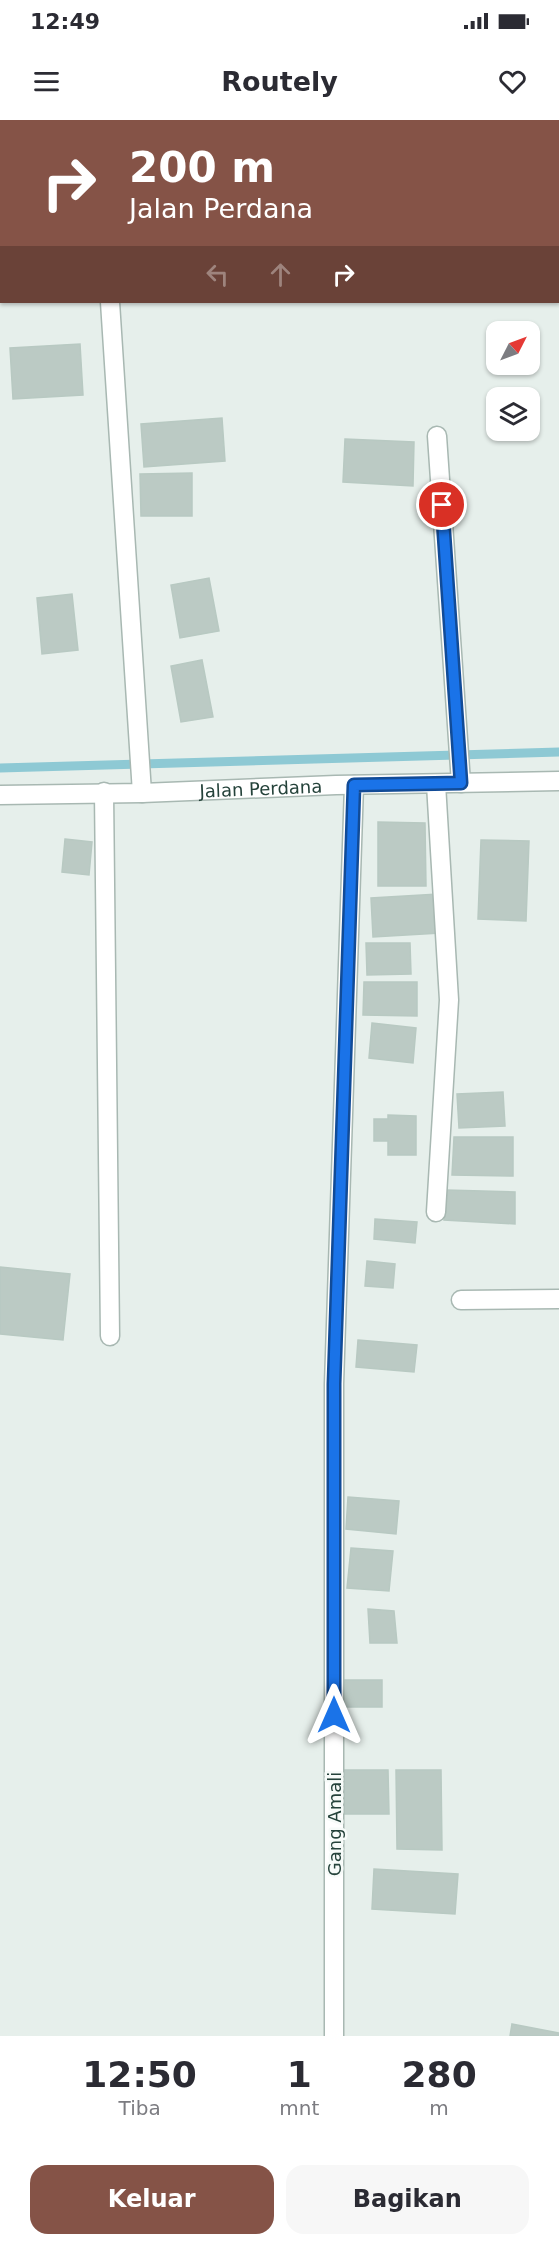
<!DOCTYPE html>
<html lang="id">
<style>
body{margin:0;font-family:"DejaVu Sans",sans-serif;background:#f7f7f7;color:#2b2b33;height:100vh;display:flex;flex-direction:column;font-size:22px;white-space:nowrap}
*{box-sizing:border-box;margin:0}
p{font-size:20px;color:#7c7c81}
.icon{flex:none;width:33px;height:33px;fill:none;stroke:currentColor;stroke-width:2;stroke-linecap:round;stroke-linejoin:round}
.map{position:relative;height:1916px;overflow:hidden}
.sheet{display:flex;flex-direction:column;background:#fff;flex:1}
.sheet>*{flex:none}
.banner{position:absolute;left:0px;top:0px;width:560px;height:183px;box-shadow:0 2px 4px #0004;background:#855347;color:#fff;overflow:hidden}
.needle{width:39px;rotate:48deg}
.fabs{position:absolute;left:486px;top:201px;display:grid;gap:12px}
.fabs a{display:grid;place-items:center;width:54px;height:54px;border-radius:12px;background:#fff;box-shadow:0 2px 4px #0004;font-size:30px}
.pin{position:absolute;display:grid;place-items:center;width:51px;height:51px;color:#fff;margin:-26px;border:3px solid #fff;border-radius:50%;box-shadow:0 2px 6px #0007}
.me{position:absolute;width:66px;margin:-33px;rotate:0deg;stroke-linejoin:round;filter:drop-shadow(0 0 4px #0008)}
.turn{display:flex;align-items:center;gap:21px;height:126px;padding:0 30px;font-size:27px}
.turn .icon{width:78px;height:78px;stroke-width:2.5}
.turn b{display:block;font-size:42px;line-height:51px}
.lanes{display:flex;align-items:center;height:57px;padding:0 30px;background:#0003;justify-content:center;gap:30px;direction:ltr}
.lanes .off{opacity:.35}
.eta{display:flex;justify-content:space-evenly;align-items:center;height:102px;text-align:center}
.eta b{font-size:36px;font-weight:700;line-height:42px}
.action{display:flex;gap:12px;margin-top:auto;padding:12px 30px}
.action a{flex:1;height:69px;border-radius:18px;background:#855347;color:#fff;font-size:24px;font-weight:700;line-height:69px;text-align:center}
.action a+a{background:#f7f7f7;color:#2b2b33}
.status{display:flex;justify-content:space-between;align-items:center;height:42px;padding:0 30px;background:#fff;direction:ltr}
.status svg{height:16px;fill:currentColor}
header{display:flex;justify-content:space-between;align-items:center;height:78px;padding:0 30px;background:#fff;font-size:27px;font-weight:700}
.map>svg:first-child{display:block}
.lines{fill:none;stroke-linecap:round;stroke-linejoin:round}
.stream{stroke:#8ec9d4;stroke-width:9}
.building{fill:#bbcac4;stroke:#b8c9c2;stroke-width:1.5}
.minor-casing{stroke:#a8b8b2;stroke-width:21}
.minor{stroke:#fff;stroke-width:18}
.route-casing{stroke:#114b97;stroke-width:15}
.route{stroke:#1a73e8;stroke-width:10}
.labels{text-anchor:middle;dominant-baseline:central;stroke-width:5;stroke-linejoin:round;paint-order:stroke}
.street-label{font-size:18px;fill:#24423a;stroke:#f7fbf9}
</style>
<div class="status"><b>12:49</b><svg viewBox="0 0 49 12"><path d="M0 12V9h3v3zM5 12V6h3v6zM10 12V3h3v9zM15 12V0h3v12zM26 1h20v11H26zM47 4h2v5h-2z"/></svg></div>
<header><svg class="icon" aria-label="menu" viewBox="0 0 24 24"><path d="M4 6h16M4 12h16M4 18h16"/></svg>Routely<svg class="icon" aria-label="heart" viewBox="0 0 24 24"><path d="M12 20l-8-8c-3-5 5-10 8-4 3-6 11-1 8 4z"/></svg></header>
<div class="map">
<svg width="559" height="1916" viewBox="0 0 559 1916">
<rect width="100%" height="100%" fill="#e6efeb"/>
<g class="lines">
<path class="stream" d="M0 648 559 632"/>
</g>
<path class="building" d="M80 224 83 275 13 279 10 228Z
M222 298 225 341 144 347 141 304Z
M345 319 414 322 413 366 343 362Z
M192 353V396H141L140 354Z
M209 458 219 511 180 518 171 465Z
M72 474 78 530 42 534 37 478Z
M202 540 213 597 181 602 171 546Z
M378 702 425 703 426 766H378Z
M65 719 92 722 89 755 62 752Z
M481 720 529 721 526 801 478 799Z
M438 774 440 813 373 817 371 778Z
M366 823H410L411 854 367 855Z
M364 862H417V896L363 895Z
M372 903 416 908 413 943 369 938Z
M503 972 505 1006 459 1008 457 974Z
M388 995 416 996V1035H388V1021H374V999H388Z
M454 1017H513V1056L452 1055Z
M446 1070 515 1072V1104L444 1100Z
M375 1099 417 1102 415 1123 374 1119Z
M367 1141 395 1144 393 1168 365 1166Z
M0 1147 70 1154 63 1220 0 1214Z
M358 1220 417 1225 414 1252 356 1247Z
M348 1377 399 1381 396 1414 346 1409Z
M351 1428 393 1431 389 1471 347 1468Z
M368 1489 394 1491 397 1523H370Z
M344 1560H382V1587H344Z
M342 1650H388L389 1694H343Z
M396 1650H441L442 1730 397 1729Z
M374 1749 458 1754 455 1794 372 1789Z
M512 1904 559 1913V1916H510Z"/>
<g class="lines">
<defs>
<g id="minor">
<path d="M98 0V2"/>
<path d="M110 182 142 673"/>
<path d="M437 316 461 663"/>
<path d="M104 672 110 1216"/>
<path id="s1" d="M0 675 142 673 336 665 559 661"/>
<path d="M436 1092 449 880 436 664"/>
<path d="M461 1180 559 1179"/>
<path d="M334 1916V1264L354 665"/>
</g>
</defs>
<use href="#minor" class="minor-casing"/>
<use href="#minor" class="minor"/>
</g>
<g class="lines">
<defs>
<path id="route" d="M334 1595V1264L354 665 461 663 442 385"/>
</defs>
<use href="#route" class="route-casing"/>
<use href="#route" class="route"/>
</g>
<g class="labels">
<g class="street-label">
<text stroke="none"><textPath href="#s1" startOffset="261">Jalan Perdana</textPath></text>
<text transform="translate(334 1704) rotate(-90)">Gang Amali</text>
</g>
</g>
</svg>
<div class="fabs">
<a><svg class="needle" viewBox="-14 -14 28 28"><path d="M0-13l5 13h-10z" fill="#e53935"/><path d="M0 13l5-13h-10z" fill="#7c7c81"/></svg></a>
<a><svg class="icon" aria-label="layers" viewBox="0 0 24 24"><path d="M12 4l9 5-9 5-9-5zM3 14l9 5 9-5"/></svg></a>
</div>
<div class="pin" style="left:442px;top:385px;background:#d93025"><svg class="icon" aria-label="arrive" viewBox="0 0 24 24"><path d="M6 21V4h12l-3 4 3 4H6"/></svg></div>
<svg class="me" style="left:334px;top:1595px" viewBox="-20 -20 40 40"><path d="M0-17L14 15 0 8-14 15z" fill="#1a73e8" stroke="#fff" stroke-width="4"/></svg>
<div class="banner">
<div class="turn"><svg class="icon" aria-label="right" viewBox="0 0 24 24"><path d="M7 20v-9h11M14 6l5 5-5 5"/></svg><div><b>200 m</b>Jalan Perdana</div></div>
<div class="lanes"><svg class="icon off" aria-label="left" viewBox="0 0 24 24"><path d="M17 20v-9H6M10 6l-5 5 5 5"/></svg><svg class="icon off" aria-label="ahead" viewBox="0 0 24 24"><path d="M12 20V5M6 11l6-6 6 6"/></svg><svg class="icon" aria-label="right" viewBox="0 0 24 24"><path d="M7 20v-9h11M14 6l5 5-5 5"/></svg></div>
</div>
</div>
<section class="sheet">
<div class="eta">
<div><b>12:50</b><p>Tiba</p></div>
<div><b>1</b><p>mnt</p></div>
<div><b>280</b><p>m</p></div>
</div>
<div class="action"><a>Keluar</a><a>Bagikan</a></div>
</section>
